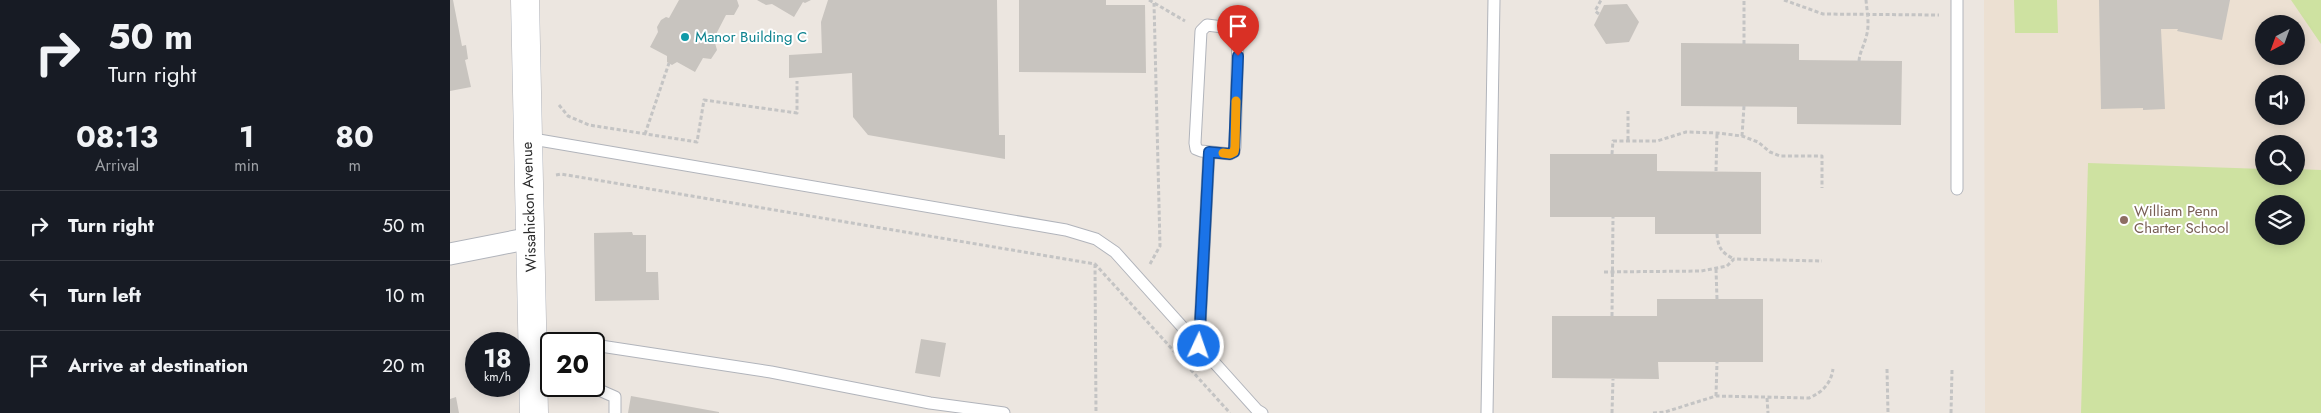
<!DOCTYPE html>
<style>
body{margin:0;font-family:Jost,sans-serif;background:#20242c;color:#f1f3f6;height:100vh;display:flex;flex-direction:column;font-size:19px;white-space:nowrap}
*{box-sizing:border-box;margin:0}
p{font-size:16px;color:#9ea1a6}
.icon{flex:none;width:28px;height:28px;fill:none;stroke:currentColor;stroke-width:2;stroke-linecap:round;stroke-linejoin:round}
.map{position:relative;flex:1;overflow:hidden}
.sheet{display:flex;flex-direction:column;background:#171b24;width:450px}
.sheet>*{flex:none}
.top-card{background:#171b24;color:#f1f3f6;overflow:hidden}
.needle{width:32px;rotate:221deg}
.fabs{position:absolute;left:1805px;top:15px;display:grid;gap:10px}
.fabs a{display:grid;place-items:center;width:50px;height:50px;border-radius:50%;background:#171b24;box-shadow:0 2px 12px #0003;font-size:25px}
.speed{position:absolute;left:15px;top:332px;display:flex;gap:10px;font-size:25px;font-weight:700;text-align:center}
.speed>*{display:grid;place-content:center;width:65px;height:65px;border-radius:50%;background:#171b24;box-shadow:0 2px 12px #0003;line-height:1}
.speed small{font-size:12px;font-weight:400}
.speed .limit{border:2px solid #111;border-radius:8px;background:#fff;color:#111}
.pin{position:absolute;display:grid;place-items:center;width:42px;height:42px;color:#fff;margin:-51px -21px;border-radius:50% 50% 50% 0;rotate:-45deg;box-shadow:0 0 5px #0007}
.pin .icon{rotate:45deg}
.me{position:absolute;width:55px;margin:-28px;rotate:3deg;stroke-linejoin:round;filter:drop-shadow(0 0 4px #0008)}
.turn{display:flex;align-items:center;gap:18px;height:105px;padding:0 25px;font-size:22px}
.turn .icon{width:65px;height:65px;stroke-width:2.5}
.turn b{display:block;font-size:35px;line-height:42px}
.eta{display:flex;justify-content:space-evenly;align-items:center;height:85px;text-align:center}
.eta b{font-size:30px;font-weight:700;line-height:35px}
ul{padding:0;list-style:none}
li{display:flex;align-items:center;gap:15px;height:70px;padding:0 25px;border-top:1px solid #363941}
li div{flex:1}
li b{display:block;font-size:19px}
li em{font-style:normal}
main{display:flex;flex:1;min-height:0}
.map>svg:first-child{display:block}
.education{fill:#ece0d2;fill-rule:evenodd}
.pitch{fill:#cee2a1;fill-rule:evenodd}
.building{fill:#c8c4bf}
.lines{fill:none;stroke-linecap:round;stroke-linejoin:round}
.service-casing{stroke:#b1b4bb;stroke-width:13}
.minor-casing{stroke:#b1b4bb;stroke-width:23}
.tertiary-casing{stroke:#b1b4bb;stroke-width:29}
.path{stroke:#c4c4c4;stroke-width:3;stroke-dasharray:4 2.5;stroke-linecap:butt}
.service{stroke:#fff;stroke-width:11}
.minor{stroke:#fff;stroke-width:21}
.tertiary{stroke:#fff;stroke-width:28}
.route-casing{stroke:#114b97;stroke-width:12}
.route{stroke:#1a73e8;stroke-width:9}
.slow{stroke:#f59e0b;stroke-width:9}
.culture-dot{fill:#0f9aa8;stroke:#fff;stroke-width:2}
.education-dot{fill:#8d6e63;stroke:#fff;stroke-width:2}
.labels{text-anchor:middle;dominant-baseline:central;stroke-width:4;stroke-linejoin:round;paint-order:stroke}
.culture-label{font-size:15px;fill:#0d838f;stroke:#fff;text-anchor:start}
.street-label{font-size:15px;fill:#2c2c2c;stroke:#fff}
.education-label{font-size:15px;fill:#785e54;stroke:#fff;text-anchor:start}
</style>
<main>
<section class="sheet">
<div class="top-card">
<div class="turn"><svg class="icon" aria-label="right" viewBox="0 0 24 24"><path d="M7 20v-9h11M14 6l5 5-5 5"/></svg><div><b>50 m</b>Turn right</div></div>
</div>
<div class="eta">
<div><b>08:13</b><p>Arrival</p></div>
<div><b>1</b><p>min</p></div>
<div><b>80</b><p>m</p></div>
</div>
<ul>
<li><svg class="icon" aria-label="right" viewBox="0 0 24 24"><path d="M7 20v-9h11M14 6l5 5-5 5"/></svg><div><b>Turn right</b></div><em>50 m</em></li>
<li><svg class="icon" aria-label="left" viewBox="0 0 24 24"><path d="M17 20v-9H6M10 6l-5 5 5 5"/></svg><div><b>Turn left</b></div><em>10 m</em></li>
<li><svg class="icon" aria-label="arrive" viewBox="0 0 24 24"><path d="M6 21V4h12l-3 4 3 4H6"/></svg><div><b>Arrive at destination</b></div><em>20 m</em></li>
</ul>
</section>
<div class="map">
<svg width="1871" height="413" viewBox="0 0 1871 413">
<rect width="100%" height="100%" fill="#ece6e0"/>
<path class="education" d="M1534 0H1871V413H1535ZM1814 24H1846V56H1814ZM1814 84H1846V116H1814ZM1814 144H1846V176H1814ZM1814 204H1846V236H1814Z"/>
<path class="pitch" d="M1564 0H1607L1608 33H1565Z
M1841 0H1871V44Z
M1638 163 1814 169V176H1846V169L1871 170V413H1631ZM1814 204H1846V236H1814Z"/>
<path class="building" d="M0 0H3L12 46 16 45 18 59 15 60 21 87 0 91Z
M229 0H287L289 6 284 15H276L262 42 265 43 267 50 261 59 253 58 245 72 227 62 222 65 217 62V56L200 47 208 32 207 27 211 20 216 17 219 18Z
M307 0H361L355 3 353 2 344 17 322 4 316 5Z
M378 0H547L549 135H555V159L418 135 403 117 402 73 339 78V55L372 53 371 22Z
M569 0H656V5H695L696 73 569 72Z
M1649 0H1780L1772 40 1727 31 1728 29H1711L1715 109 1693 110V108L1651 109Z
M1177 4 1189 22 1179 42 1156 44 1144 25 1154 5Z
M1231 43 1349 44V60L1452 61 1451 125 1347 124V107L1231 106Z
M1100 154H1207V171L1311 172V234H1205V217H1100Z
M182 232 183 235H196V272H208L209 300 145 301 144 233Z
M1207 299H1313V362H1208L1209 379 1102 378V316H1207Z
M471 339 496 343 490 377 465 373Z
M181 396 269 412V413H178Z
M6 397 9 413H0V399Z"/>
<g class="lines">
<defs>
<path id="service" d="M757 25 781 28 787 31 788 37 785 147 784 152 780 154 751 151 746 149 745 143 751 31Z
M77 138 616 230 646 239 665 252 807 410 812 413
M1507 189V0
M82 337 132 344
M144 345 321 372 480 403 554 413
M749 346 759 152
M140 386 165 397V413
M1037 413 1044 0"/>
<path id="minor" d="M0 254 81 238"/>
<path id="tertiary" d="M75 0 84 413"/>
</defs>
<use href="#service" class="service-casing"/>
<use href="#minor" class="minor-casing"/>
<use href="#tertiary" class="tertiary-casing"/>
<path class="path" d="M699 0 735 21
M1334 0 1373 14 1489 15
M1149 14 1145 11 1151 0
M1294 44V0
M1409 61C1410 51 1414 46 1416 37 1420 26 1417 12 1416 0
M109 105 118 116 139 125 247 142 254 100 347 113V81
M195 134 219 63
M1292 136 1294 106
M1178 140V111
M1162 154 1163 141H1207L1236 132 1267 133 1292 136 1308 142 1320 152 1330 156H1372V188
M1266 171 1267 133
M106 175 111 174 645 264 780 413
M1267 234C1268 248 1272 253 1284 259
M645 264 646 413
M700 264 710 246 704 3
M1266 269 1267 299
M1154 272 1251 271 1277 266 1284 259 1372 261
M1162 316 1163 217
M1437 369 1438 413
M1266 396 1267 362
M1317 398 1318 413
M1162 413 1163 379
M1203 413 1215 412 1266 396 1359 398C1373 392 1381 383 1383 369
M1501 413 1502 370"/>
<use href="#service" class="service"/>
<use href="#minor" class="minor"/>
<use href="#tertiary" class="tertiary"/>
</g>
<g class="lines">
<defs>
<path id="route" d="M749 346 759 152 780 154 784 152 788 56"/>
</defs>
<use href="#route" class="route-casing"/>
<use href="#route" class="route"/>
<path class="slow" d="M773 153 780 154 784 152 785 147 786 101"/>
</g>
<circle class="culture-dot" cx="235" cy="37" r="5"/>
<circle class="education-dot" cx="1674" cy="220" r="5"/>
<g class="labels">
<g class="culture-label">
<text x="245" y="37">Manor Building C</text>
</g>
<g class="street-label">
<text transform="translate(79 207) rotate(-92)">Wissahickon Avenue</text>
</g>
<g class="education-label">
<text x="1684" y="211">William Penn<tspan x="1684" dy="17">Charter School</tspan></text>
</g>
</g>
</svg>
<div class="fabs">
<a><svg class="needle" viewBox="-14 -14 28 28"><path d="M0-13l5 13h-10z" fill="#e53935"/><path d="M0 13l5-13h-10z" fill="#9ea1a6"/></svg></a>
<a><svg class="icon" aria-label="sound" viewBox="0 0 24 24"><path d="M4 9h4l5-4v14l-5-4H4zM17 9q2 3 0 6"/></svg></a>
<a><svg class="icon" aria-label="search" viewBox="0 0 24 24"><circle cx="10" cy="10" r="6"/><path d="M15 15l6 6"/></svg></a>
<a><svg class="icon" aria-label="layers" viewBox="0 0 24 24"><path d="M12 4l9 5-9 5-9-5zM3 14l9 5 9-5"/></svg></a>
</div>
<div class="speed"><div>18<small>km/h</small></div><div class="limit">20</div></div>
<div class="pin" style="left:788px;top:56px;background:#d93025"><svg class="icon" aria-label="arrive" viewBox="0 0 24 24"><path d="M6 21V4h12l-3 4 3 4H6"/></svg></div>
<svg class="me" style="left:749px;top:346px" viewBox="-20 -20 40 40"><circle r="17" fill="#1a73e8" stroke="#fff" stroke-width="3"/><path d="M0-11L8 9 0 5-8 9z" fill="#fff"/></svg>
</div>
</main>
